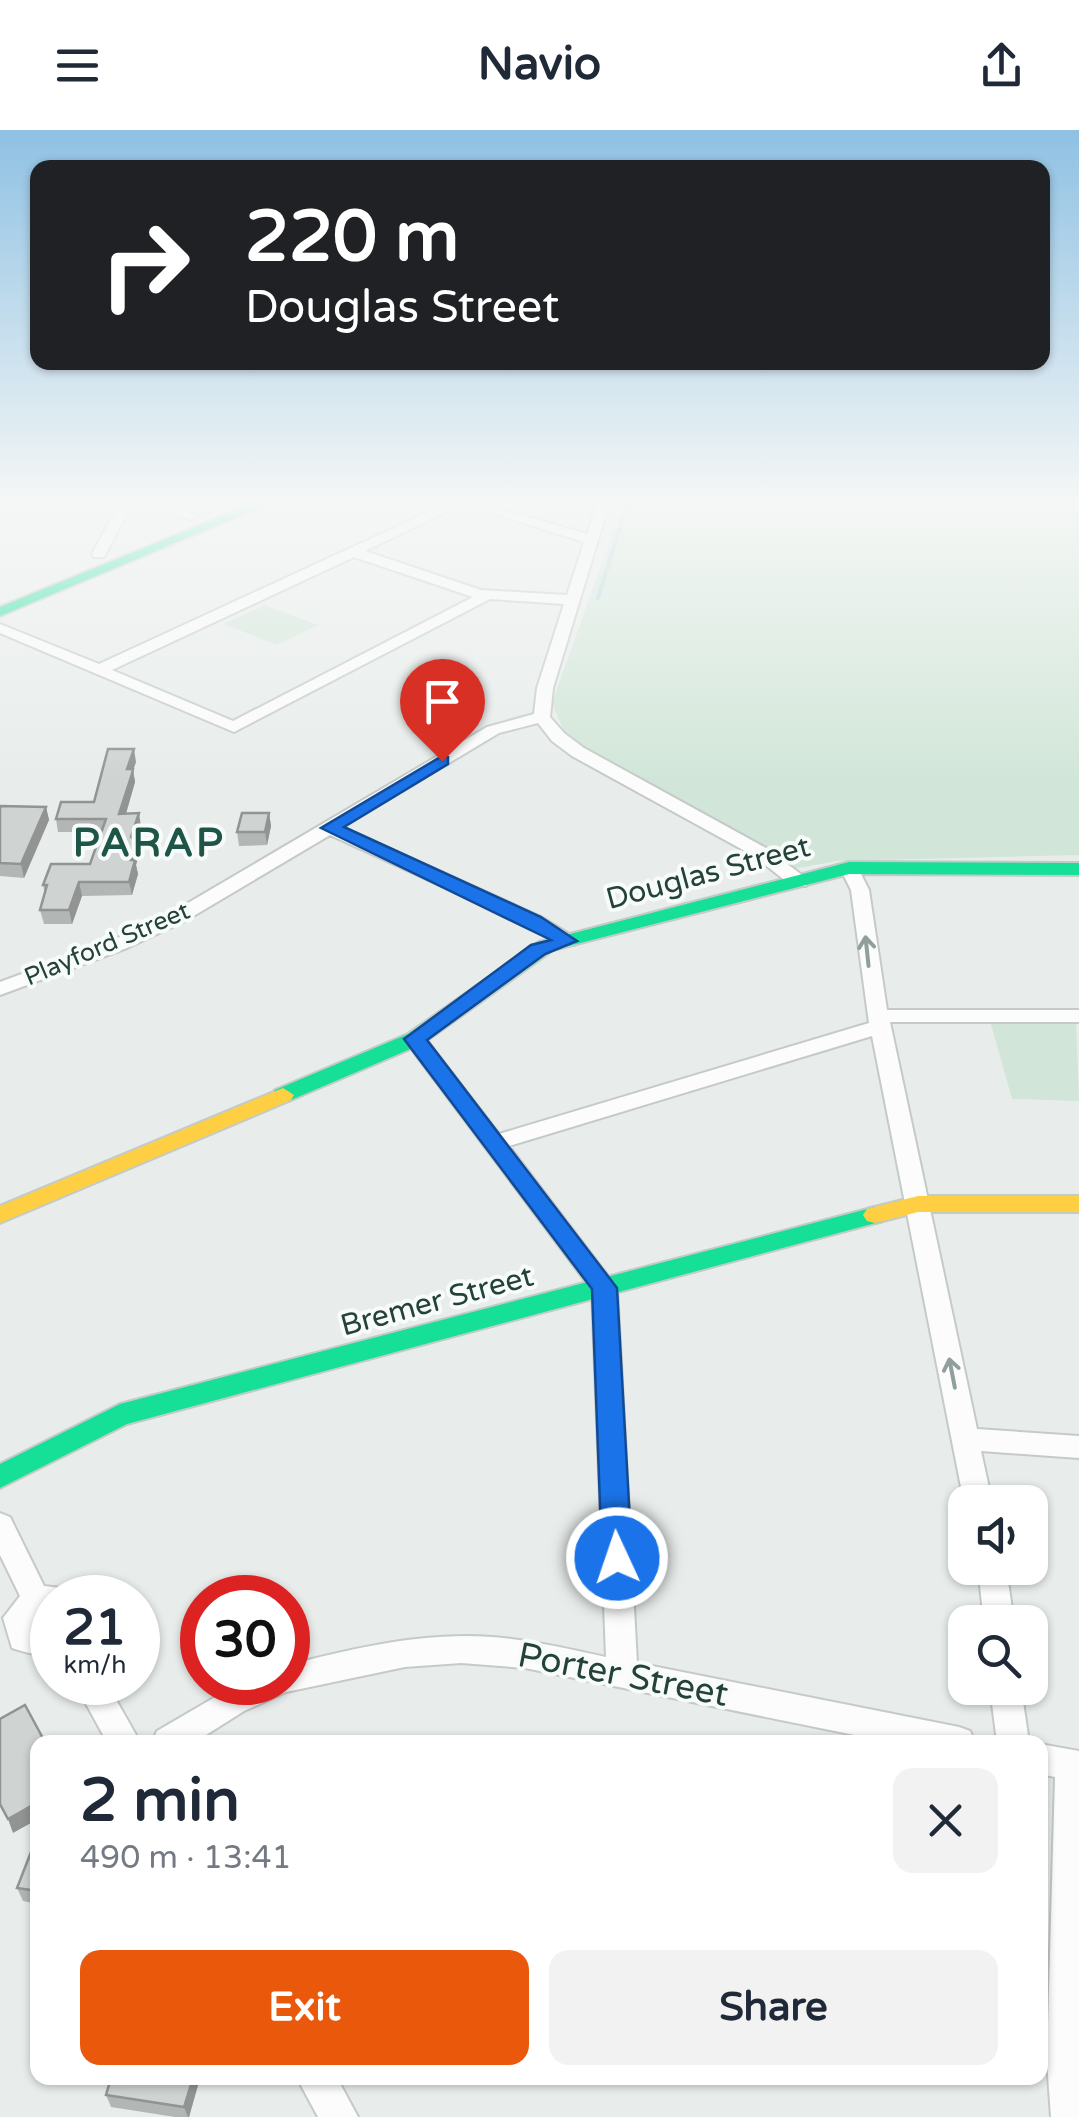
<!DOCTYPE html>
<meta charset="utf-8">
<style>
body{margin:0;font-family:"Varela Round",sans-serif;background:#f2f2f3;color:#1f2937;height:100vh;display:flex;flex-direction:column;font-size:38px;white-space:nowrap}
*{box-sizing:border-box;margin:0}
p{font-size:32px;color:#747a83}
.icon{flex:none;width:55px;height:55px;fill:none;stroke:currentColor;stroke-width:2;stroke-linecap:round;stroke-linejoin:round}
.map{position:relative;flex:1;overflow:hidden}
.sheet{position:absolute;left:30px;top:1605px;width:1018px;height:350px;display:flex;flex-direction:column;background:#fff;border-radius:20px;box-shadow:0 2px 8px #0004}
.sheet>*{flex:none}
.banner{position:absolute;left:30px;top:30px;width:1020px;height:210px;border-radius:20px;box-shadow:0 2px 8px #0004;background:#202124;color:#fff;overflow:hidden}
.tools{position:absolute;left:948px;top:1355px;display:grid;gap:20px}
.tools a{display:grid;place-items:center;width:100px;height:100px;border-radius:20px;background:#fff;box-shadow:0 2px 8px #0004;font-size:50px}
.speed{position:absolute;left:30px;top:1445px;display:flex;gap:20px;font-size:50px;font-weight:700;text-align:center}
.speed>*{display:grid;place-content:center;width:130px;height:130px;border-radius:50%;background:#fff;box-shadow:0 2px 8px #0004;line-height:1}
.speed small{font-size:25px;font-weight:400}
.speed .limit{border:15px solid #d22;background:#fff;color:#111}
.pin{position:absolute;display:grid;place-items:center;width:85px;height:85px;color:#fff;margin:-102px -42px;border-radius:50% 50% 50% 0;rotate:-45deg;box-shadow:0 0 10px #0007}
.pin .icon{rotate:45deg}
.me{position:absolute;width:110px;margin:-55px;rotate:357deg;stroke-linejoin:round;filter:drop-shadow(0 0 8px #0008)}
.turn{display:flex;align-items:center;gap:35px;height:210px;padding:0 50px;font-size:45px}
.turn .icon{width:130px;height:130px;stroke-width:2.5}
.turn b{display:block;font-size:70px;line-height:85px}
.round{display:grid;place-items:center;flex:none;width:105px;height:105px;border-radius:20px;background:#f2f2f3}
.headline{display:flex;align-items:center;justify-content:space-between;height:170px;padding:0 50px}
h1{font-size:60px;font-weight:700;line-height:75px}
.cta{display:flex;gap:20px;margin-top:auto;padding:20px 50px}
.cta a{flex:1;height:115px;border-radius:20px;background:#ea580c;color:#fff;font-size:40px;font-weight:700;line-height:115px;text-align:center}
.cta a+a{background:#f2f2f3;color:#1f2937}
header{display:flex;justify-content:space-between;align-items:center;height:130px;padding:0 50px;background:#fff;font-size:45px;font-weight:700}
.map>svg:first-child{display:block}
.green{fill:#d1e6d8}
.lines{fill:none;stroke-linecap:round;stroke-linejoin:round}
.stream{stroke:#a9d4db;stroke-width:4}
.street-casing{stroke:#c5cac8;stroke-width:4}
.fast-casing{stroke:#c3cbc8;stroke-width:4}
.slow-casing{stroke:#c3cbc8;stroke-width:4}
.street{fill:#fcfcfc;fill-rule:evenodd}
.fast{fill:#16e098;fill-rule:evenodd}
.slow{fill:#ffcf43;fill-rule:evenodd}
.wall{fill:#b2b6b5}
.shaded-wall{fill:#919493}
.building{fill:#cfd4d2;stroke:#919493;stroke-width:2.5}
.oneway{stroke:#909f9b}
.route{fill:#1a73e8;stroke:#114b97;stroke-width:2.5}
.labels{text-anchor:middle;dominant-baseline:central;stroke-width:8;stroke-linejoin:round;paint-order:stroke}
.far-street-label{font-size:25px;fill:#24423a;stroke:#f7fbf9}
.street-label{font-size:30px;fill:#24423a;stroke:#f7fbf9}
.near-street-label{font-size:35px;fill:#24423a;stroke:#f7fbf9}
.district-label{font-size:40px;font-weight:bold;letter-spacing:2.5px;fill:#1f5548;stroke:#f7fbf9}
</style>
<header><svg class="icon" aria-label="menu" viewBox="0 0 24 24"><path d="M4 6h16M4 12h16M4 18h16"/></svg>Navio<svg class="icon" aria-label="share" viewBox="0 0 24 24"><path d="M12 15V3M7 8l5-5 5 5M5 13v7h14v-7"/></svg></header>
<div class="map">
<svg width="1079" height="1987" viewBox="0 0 1079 1987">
<rect width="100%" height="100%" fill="#e8edeb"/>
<path class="green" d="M623 374H1079V725L837 731 793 739 567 609 552 573Z
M264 475 318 495 277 515 224 494Z
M990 891 1076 892 1079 971 1012 969Z"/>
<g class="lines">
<path class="stream" d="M598 468 627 374"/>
<defs>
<path id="street" d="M119 374H132L104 427H94L92 424Z
M147 374H166L198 386 191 390Z
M446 374H463L365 421 481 460 567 465 584 412 463 374H482L587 404 597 374H609L553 558 550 587 564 603 584 618 766 718 806 748V756H792L754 726 572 626 552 611 538 593 499 603 342 697 541 787 574 807 577 811 574 815H560L527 795 330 705 185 791 127 818 0 865V852L113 810 171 783 487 597 534 584 537 558 564 474 490 469 234 602 0 503V494L99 534ZM354 427 473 467 233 591 112 540Z
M849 732 856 734 869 760 887 880H1079V892H890L977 1299 1079 1306V1328L981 1321 992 1372H964L872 906 509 1016 617 1158 637 1533 959 1597 970 1601 975 1612H889L525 1538 461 1533 405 1537 286 1562 244 1581 195 1612H152L157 1601 241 1552H288V1535C355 1518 422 1502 492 1507 531 1510 568 1519 606 1527L592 1160 404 909 408 904H422L499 1004 869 893 851 760 840 738Z
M0 1383 10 1387 44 1456 70 1459 74 1468H52V1481L43 1482 34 1492 36 1498 52 1496V1522C37 1526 27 1523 12 1518L3 1488 20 1466 0 1425Z
M978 1438H1006L1014 1492H984Z
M74 1552H106L140 1612H107Z
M990 1558H1021L1029 1612H997Z
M1040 1614 1079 1621V1987H1051L1047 1931 1055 1647 1040 1644Z
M297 1948H337L358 1987H318Z"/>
<path id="fast" d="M251 374H268L0 486V477Z
M849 732 1079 733V745L849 744 553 820 422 914 291 970 283 972 272 965 275 960 408 904 539 812Z
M875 1077 883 1079 887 1085 883 1091 127 1294 0 1358V1334L120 1274Z"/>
<path id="slow" d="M283 958 294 965 291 970 0 1093V1076Z
M918 1066H1079V1082H918L875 1093 867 1091 863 1085 867 1079Z"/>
</defs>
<use href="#street" class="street-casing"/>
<use href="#fast" class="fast-casing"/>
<use href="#slow" class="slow-casing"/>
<use href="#street" class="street"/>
<use href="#fast" class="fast"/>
<use href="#slow" class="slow"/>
</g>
<path class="wall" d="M136 632 133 640 135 652 126 684 141 697 136 710 139 724 136 735 138 744 132 765 82 766 72 794H44L40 780 45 764 43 755 90 734 101 702H58L56 689 94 672Z
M0 676 46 677 49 690 24 748 0 746Z
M269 683 271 696 267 715 239 716 237 702Z
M38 1704V1774L23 1771 17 1758Z
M111 1948H200L189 1987H175L111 1977 106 1965Z"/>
<path class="shaded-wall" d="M134 619 136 632 133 640 135 652 122 697 119 684 127 639Z
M46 677 49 690 24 748 21 734Z
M139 683 141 697 133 720 131 707Z
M269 683 271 696 267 715 265 702Z
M137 711 139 724 136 735 138 744 132 765 129 752 131 730Z
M79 752 82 766 72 794 69 780Z
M38 1672V1689L13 1703 8 1689Z
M193 1948H200L189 1987H188L184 1977Z"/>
<path class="building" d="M108 619H134L127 639H133L132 644 119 684 139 683 131 707 137 711 131 730H135L129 752H79L69 780H40L47 755H43L51 734H90L106 689H56L61 672H94Z
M0 676 46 677 21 734 0 733Z
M242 683H269L265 702H237Z
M25 1575 45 1612H38V1672L8 1689 0 1674V1589Z
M38 1704V1761L17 1758Z
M111 1948H193L184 1977 106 1965Z"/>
<defs><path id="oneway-shaft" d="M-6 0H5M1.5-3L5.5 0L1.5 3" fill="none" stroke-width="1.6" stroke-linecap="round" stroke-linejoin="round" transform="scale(2.5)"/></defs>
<g class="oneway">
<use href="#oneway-shaft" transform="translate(867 821) rotate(-96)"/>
<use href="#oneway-shaft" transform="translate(952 1243) rotate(-101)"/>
</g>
<linearGradient id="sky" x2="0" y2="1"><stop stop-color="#8fc1e3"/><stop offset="0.57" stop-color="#f5f7f6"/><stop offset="1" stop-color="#f5f7f6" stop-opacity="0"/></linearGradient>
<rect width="1079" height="652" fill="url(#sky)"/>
<path class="route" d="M442 626 448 627V634L344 697 541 787 577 811 545 824 427 910 617 1158 632 1428 627 1437 617 1440 607 1437 602 1428 592 1159 404 909 531 815 551 810 321 698Z"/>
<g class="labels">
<g class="far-street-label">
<text transform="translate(107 814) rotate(-23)">Playford Street</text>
</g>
<g class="street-label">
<text transform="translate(708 743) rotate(-15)">Douglas Street</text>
<text transform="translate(437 1171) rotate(-15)">Bremer Street</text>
</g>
<g class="near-street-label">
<text transform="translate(623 1545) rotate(11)">Porter Street</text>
</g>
<g class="district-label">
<text x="149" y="713">PARAP</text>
</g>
</g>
</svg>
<div class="tools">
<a><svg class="icon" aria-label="sound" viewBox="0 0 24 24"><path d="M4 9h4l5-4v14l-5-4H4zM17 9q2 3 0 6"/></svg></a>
<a><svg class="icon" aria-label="search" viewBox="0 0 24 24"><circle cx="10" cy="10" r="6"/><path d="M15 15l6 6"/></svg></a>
</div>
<div class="speed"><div>21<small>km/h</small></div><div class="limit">30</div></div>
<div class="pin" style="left:442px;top:631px;background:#d93025"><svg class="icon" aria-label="arrive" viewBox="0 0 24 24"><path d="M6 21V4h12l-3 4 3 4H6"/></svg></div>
<svg class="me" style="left:617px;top:1428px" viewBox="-20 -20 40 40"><circle r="17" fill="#1a73e8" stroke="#fff" stroke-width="3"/><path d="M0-11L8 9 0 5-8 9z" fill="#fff"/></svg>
<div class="banner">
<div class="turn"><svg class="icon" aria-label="right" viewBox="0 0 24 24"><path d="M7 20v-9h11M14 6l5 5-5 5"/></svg><div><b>220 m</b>Douglas Street</div></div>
</div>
<section class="sheet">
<div class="headline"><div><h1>2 min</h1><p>490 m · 13:41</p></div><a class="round"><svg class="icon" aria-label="close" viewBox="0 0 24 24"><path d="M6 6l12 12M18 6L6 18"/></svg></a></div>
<div class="cta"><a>Exit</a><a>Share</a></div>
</section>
</div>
